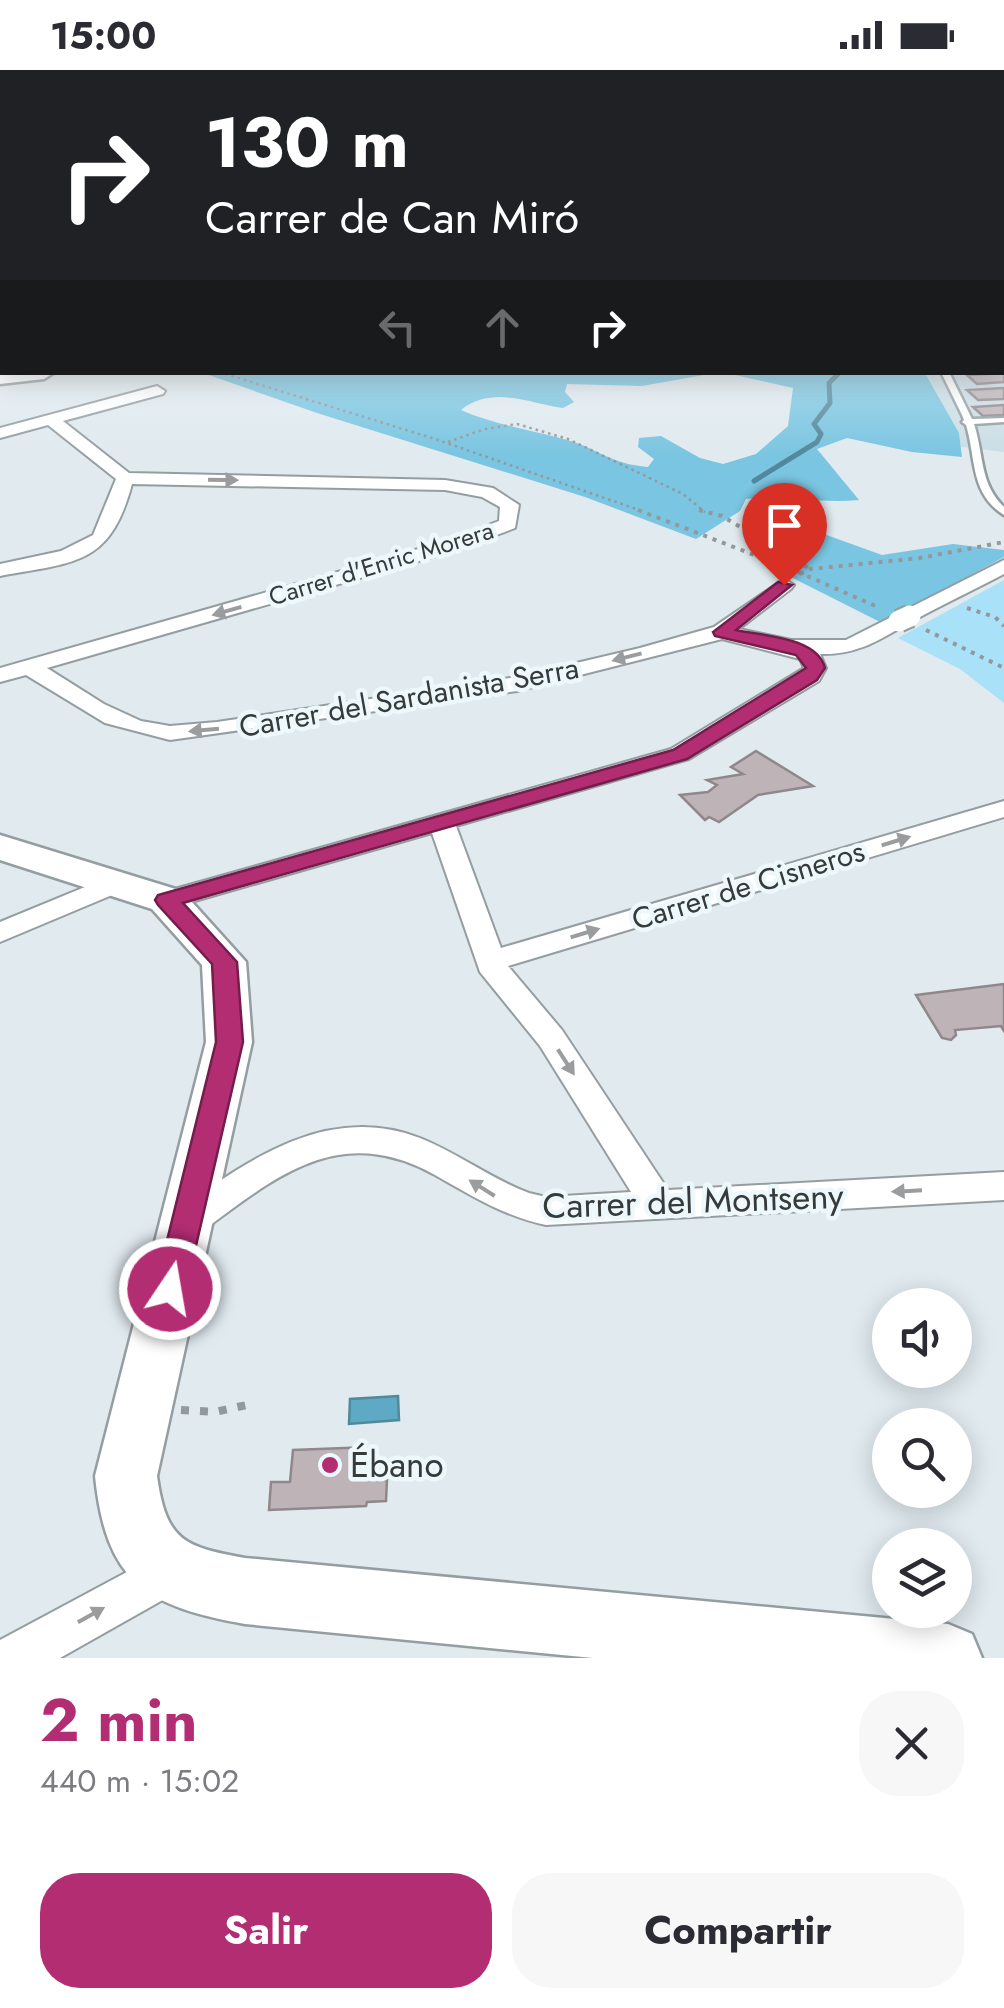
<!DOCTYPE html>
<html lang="es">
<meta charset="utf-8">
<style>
body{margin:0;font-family:Jost,sans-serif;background:#f7f7f7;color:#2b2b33;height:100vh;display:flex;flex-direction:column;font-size:38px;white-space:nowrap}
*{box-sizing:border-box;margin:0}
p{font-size:32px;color:#7c7c81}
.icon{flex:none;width:55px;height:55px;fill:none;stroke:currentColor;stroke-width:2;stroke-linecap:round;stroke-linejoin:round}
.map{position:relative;height:1588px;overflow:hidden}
.side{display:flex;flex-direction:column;background:#fff;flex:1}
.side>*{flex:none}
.hud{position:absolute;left:0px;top:0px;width:1005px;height:305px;box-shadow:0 5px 25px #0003;background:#202124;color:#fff;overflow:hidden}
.controls{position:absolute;left:872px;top:1218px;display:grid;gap:20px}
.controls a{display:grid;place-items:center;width:100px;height:100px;border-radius:50%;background:#fff;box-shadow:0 5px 25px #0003;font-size:50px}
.pin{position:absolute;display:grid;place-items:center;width:85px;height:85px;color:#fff;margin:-102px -42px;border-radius:50% 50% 50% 0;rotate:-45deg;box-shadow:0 0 10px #0007}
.pin .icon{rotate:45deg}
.me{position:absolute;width:110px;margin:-55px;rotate:12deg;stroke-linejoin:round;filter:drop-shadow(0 0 8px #0008)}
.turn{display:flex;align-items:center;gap:35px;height:210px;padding:0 40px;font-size:45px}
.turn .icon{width:130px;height:130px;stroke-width:2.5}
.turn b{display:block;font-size:70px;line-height:85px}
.lanes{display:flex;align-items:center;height:95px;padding:0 40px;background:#0003;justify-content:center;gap:50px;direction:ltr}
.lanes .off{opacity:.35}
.round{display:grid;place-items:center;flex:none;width:105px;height:105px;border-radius:40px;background:#f7f7f7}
.summary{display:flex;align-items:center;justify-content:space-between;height:170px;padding:0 40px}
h1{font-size:60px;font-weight:700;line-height:75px;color:#b32d73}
.action{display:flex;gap:20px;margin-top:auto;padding:20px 40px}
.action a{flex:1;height:115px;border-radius:40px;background:#b32d73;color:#fff;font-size:40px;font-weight:700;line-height:115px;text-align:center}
.action a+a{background:#f7f7f7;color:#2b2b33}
.status{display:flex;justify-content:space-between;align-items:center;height:70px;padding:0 50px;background:#fff;direction:ltr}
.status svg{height:28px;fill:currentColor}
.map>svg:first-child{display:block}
.built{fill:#cbdee5}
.green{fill:#a9e2f8}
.forest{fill:#7ac5e1}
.water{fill:#5ea9c4;stroke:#52889b;stroke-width:2.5}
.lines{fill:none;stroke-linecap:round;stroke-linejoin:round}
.stream{stroke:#52889b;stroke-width:5}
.building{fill:#beb4b8;stroke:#90878a;stroke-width:2.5}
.lane-casing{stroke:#949ea1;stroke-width:5}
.street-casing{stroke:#949ea1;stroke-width:4}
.secondary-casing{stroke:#949ea1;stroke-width:5}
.path-far2{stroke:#92999c;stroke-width:2.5;stroke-dasharray:2.5 4;stroke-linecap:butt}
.path-far1{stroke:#92999c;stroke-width:4;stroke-dasharray:4 6;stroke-linecap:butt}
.path{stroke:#92999c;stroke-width:8;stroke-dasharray:8 11;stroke-linecap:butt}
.lane{fill:#fff;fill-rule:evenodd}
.street{fill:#fff;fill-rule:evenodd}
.secondary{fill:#fff;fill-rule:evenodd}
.street-bridge-casing{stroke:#949ea1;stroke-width:25;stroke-linecap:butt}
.street-bridge{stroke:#fff;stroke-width:21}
.oneway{fill:#9a9c9d}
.route{fill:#b32d73;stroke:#741d4b;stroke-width:2.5}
.poi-dot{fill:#b32d73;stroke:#edf8fc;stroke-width:4}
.labels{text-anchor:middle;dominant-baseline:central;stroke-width:9;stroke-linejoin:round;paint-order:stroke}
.far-street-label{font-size:25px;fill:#363a3b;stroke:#edf8fc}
.street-label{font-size:30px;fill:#363a3b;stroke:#edf8fc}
.near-street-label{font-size:35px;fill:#363a3b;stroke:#edf8fc}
.near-poi-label{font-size:35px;fill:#363a3b;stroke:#edf8fc;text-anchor:start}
</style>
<div class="status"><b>15:00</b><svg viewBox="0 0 49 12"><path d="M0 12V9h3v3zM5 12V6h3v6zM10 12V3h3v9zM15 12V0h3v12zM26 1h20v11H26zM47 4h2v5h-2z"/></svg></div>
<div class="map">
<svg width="1004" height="1588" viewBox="0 0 1004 1588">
<rect width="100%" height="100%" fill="#e0eaef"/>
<path class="built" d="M1004 266V382L961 377 959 363 925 303 1002 302Z"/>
<path class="green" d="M1004 510V633L960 599 898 568Z"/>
<path class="forest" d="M203 303H715L642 316 567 314 565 322 574 332 563 338C528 333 493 315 461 340 495 355 531 360 567 370 599 379 610 394 648 397L654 389 638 377 639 368 661 366 700 388 723 394 756 384 788 356 793 318 726 303H925L959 363 962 387 912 382 847 368 817 379 859 430C821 434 784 425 746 429L740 441 696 469 585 427 317 343Z
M821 463 882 485 953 474 1004 480V487L882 553 761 492Z"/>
<path class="water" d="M398 1326 399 1350 349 1354 350 1329Z"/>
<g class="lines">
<path class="stream" d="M754 411 817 372 821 364 814 354 830 333 829 313 840 302"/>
</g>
<path class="building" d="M1004 303V312L977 314 967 305Z
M1004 318V329L978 330 967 320Z
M1004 335V345L983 346 973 337Z
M756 681 813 716 758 725 719 752 709 747 705 750 680 725 708 722 717 715 707 710 743 704 731 697Z
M1004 914V961L1001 956 955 960 956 965 951 970 942 968 916 925Z
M370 1377 368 1410H387L386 1431 367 1432 366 1436 269 1440 271 1412H290L293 1380Z"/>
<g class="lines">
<defs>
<path id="lane" d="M1002 269H1004V273H1002Z
M941 302H949L972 349 1004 348V352L974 354C984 384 979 413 1004 437V445C970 424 976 388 966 355L962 352 964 350 962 345Z"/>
<path id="street" d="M157 316 165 321 163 324 63 351 129 403 445 410 493 418 519 435 515 458 457 480 47 598 104 634 141 651 170 656 217 652 517 607 640 578 714 557 784 509 794 515 791 519 739 559 791 570H846L1004 490V504C972 521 937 537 907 554 878 571 856 585 820 584L826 598 819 611 689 689 456 756 501 878 1004 731V747L508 896 562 960 668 1120 1004 1102V1130L546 1155C504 1146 472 1126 435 1105 339 1052 277 1106 201 1162L188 1167 175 1162 170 1152 175 1142C247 1091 327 1032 420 1068 458 1083 491 1109 529 1123L546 1127 631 1122 540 976 480 902 432 763 167 839 157 836 153 830 157 824 671 679 804 598 800 589 722 569 517 621 170 670 105 653 26 605 0 612V598L443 472 499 451 500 437 482 427 445 420 132 414C110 496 75 492 0 506V494L61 481 93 465 116 409 48 355 0 368V358Z
M114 805 124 808 128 814 124 820 0 872V852Z
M168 1480 184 1486 191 1502 184 1518 60 1588H0V1570Z"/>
<path id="secondary" d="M0 265H2V279H0Z
M0 300 2 302H55L44 309 0 314Z
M0 765 182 821 246 892 252 972 157 1406C166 1471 184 1477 245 1488L948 1554 972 1564 982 1588H593L245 1554C145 1536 106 1512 95 1406L206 972 202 895 152 839 0 790Z"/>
</defs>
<use href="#lane" class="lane-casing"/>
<use href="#street" class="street-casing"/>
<use href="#secondary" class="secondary-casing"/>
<path class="path-far2" d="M219 302 435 369 645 442
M448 372 485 359 517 354 568 369 683 424 705 442"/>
<path class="path-far1" d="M638 440 788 498
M699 440 722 446 810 499
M798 502 880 538
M800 504 810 499 920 488 1004 472
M967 538 995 547 1004 556
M926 560 1004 598"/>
<path class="path" d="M181 1340 215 1342 251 1334"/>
<use href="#lane" class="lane"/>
<use href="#street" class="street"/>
<use href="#secondary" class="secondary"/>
<defs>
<path id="street-bridge" d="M899 551 910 546"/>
</defs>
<use href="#street-bridge" class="street-bridge-casing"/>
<use href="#street-bridge" class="street-bridge"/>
</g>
<defs><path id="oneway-solid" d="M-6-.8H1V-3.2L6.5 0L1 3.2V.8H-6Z" transform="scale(2.5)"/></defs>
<g class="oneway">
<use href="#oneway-solid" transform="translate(223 410) rotate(1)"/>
<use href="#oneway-solid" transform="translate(227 541) rotate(164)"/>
<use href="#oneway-solid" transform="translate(627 587) rotate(166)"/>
<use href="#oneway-solid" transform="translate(204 660) rotate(175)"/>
<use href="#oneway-solid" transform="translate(896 771) rotate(-17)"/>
<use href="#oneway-solid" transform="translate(585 863) rotate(-17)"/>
<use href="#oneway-solid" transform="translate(566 992) rotate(57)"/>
<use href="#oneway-solid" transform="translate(482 1118) rotate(-148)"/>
<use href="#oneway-solid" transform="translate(907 1121) rotate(177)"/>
<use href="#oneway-solid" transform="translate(91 1545) rotate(-29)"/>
</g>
<linearGradient id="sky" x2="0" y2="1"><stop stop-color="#71b0da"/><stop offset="0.42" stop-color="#f1f6f8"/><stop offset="1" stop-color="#f1f6f8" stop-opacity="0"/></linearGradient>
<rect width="1004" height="386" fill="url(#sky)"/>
<path class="route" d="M778 512 792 515 736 560C763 566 817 567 825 598L817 610 687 689 183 833 237 892 243 972 186 1219 182 1228 170 1232 159 1228 155 1219 216 972 212 894 158 835 155 830 158 825 673 680 806 598 796 585 715 566 713 562Z"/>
<circle class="poi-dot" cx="330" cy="1395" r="10"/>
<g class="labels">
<g class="far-street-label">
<text transform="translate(381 493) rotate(-17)">Carrer d'Enric Morera</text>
</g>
<g class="street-label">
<text transform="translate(409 627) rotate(-10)">Carrer del Sardanista Serra</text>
<text transform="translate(748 815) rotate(-17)">Carrer de Cisneros</text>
</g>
<g class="near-street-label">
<text transform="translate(693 1131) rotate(-2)">Carrer del Montseny</text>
</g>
<g class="near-poi-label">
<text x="350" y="1395">Ébano</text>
</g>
</g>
</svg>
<div class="controls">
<a><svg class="icon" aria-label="sound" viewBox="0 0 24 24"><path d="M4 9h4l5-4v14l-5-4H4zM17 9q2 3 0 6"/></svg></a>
<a><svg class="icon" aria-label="search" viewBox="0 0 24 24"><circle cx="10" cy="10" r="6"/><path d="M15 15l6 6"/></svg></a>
<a><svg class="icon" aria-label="layers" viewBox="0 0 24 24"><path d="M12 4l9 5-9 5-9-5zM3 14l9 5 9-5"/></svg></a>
</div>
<div class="pin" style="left:784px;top:515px;background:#d93025"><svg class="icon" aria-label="arrive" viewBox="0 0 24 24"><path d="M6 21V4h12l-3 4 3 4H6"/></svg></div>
<svg class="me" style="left:170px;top:1219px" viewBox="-20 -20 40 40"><circle r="17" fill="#b32d73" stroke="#fff" stroke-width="3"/><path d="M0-11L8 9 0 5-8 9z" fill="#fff"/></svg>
<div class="hud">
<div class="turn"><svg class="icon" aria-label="right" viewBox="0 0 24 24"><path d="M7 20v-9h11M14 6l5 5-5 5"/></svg><div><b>130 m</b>Carrer de Can Miró</div></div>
<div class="lanes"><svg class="icon off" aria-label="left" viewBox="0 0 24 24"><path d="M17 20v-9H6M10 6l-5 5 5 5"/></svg><svg class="icon off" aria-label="ahead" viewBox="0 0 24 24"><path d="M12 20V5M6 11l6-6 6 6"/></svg><svg class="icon" aria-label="right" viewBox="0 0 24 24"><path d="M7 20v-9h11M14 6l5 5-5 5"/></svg></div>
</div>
</div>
<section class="side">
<div class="summary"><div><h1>2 min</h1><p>440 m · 15:02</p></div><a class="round"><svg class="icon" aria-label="close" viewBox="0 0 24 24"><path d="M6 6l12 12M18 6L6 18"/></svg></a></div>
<div class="action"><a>Salir</a><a>Compartir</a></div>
</section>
